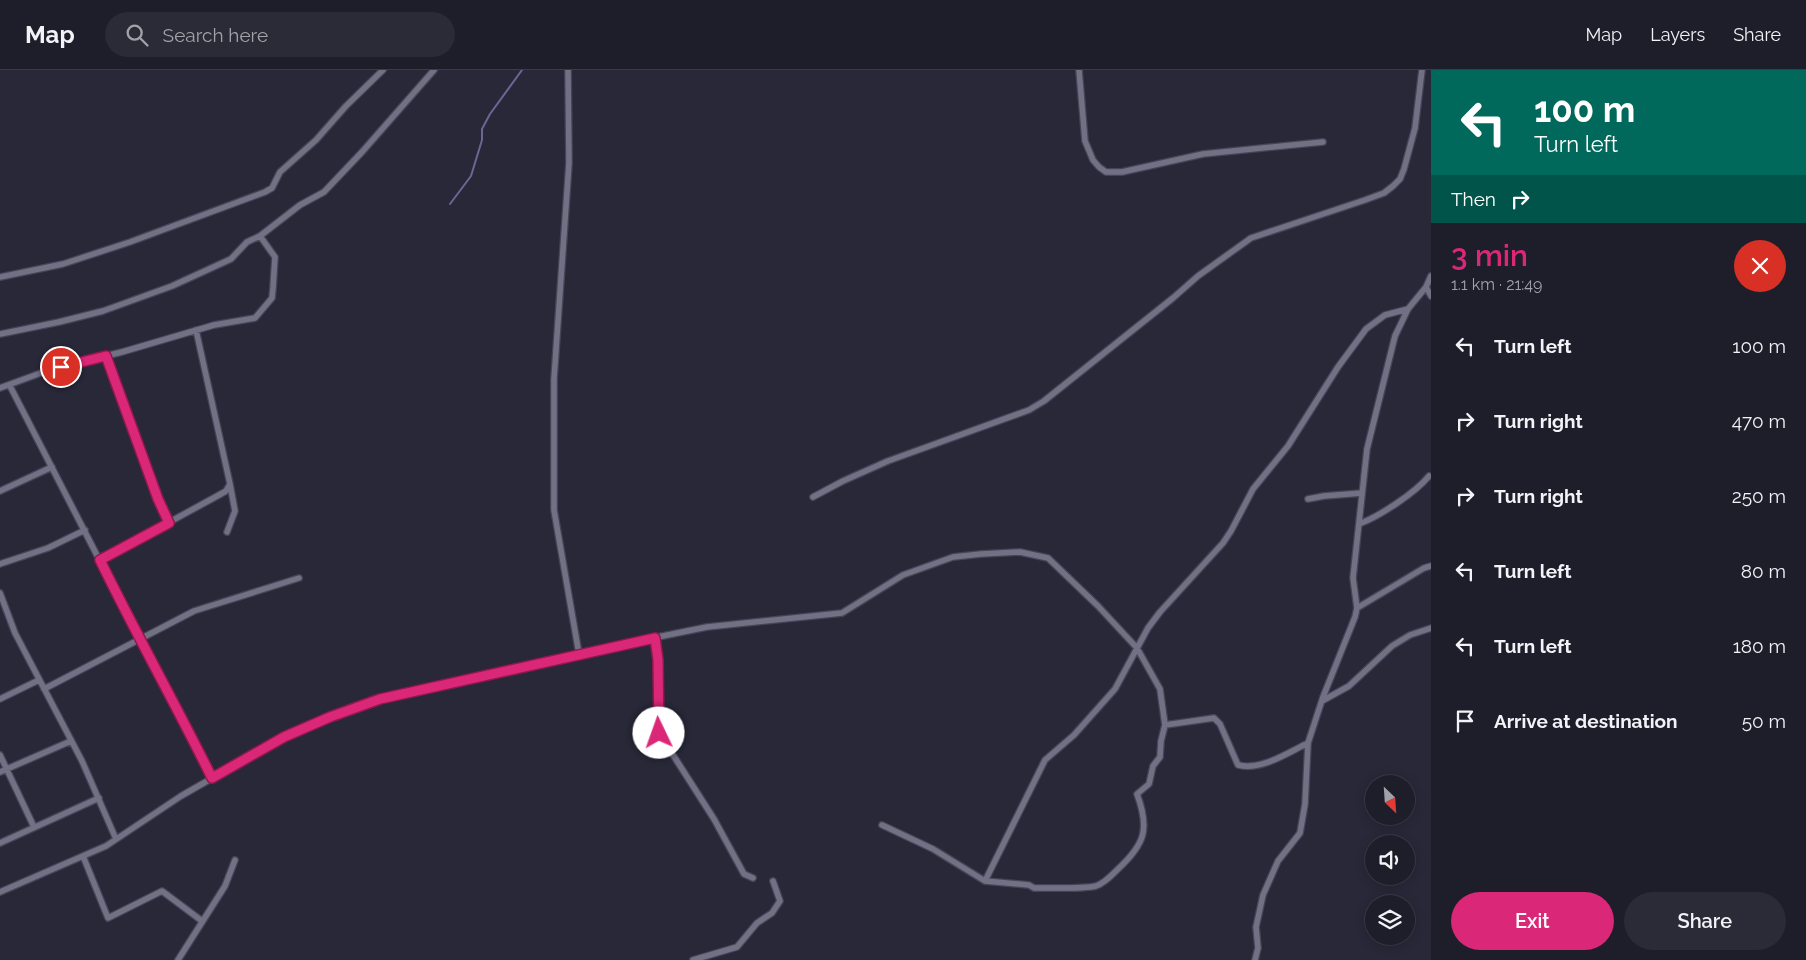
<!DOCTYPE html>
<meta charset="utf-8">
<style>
body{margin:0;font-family:Raleway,sans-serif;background:#2b2b37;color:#f1f3f6;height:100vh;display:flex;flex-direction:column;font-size:19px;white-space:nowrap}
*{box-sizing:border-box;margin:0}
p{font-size:16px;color:#a1a2a9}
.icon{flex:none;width:28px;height:28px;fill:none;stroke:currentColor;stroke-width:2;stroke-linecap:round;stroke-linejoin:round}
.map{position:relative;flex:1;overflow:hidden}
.drawer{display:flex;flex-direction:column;background:#1e1e2b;width:375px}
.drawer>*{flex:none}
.guide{background:#00695c;color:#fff;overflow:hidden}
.needle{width:32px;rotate:155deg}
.controls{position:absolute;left:1365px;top:705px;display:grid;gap:10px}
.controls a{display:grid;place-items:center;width:50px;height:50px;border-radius:50%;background:#1e1e2b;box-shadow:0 2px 12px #0003,0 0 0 1px #3c3c47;font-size:25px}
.pin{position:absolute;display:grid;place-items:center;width:42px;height:42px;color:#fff;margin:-21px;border:2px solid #fff;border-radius:50%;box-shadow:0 1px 5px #0007}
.me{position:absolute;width:55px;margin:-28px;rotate:357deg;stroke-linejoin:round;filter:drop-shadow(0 0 4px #0008)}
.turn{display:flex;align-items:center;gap:18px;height:105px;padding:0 20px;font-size:22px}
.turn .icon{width:65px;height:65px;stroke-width:2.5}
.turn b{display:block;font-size:35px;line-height:42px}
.then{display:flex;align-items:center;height:48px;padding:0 20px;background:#0003;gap:10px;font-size:19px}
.round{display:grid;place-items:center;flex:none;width:52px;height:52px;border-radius:26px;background:#2b2b37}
.summary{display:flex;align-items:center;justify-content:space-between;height:85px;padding:0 20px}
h1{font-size:30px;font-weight:600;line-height:38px;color:#db2777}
.cta{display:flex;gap:10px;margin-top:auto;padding:10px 20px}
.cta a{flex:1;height:58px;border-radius:30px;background:#db2777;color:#fff;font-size:20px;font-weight:600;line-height:58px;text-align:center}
.cta a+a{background:#2b2b37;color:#f1f3f6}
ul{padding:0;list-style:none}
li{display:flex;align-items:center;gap:15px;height:75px;padding:0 20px}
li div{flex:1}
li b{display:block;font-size:19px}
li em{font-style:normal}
header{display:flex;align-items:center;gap:30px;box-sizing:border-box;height:70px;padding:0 25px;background:#1e1e2b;border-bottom:1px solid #3c3c47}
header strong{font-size:24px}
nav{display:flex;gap:28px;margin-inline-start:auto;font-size:18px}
.search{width:350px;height:45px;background:#2b2b37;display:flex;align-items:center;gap:12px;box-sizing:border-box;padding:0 18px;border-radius:28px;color:#a1a2a9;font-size:19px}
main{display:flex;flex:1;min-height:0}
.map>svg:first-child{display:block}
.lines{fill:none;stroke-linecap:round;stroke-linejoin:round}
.stream{stroke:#6c6694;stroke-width:2}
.street-casing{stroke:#464554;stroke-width:8}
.street{stroke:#717085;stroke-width:5.5}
.route-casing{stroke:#8e194d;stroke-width:12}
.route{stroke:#db2777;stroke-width:9}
</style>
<header>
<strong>Map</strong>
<div class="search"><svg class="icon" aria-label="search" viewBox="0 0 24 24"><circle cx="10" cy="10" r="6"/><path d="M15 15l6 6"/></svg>Search here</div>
<nav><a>Map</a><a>Layers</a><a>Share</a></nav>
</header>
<main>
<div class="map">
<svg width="1431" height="890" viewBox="0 0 1431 890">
<rect width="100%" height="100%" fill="#282839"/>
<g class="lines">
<path class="stream" d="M450 134 471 106 482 70V59L490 44 522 0"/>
<defs>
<path id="street" d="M568 0 569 93 554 309V440L579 584
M1079 0 1085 71 1093 90 1099 97 1106 102H1122L1203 84 1323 72
M0 207 63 194 130 172 265 122 272 118 280 102 316 70 346 36 383 0
M1426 217 1431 226
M0 264 59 252 103 241 172 216 231 189 247 172 260 166 300 135 324 122 362 82 434 0
M106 286 158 429 169 453
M10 316 140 569 182 646 211 709
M0 318 49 300 122 282 214 255 255 248 272 228 273 218 275 187 260 166
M0 421 52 397
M813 427 843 411 888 391 1029 340 1044 331 1173 228 1198 206 1251 168 1365 130 1384 123 1393 116 1400 109 1404 99 1415 58 1422 0
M1308 429 1324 426 1362 423
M1359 454C1380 446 1415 423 1429 406
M227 462 235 441 230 414
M100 490 219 425 226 421 230 414 196 260
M0 494 48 478 85 460
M0 523 15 563 82 691 116 769
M1357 538 1424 498 1431 496
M655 568 658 590 659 663 714 749 744 804 753 808
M44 619 194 541 299 508
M0 629 39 610
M1322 631 1349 616 1392 576 1410 565 1431 558
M1165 655 1214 648 1220 654 1238 695C1261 701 1287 683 1308 673
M0 685 34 757
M0 702 71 671
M0 773 99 728
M83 786 108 848 162 821 202 851
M985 811 1045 690 1074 665 1115 619 1148 558 1160 542 1223 473 1231 461 1253 419 1288 376 1338 297 1366 259 1385 245 1408 239
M0 822 106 776 181 726 284 667 330 647 380 629 594 580 707 557 842 543 903 505 953 487 981 484 1020 482 1048 488 1098 536 1137 578 1160 619 1165 655 1161 671 1160 687 1153 696 1149 714 1137 724C1150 759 1145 774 1118 799 1112 805 1105 813 1096 816 1084 819 1049 818 1034 818L1029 815 985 811 933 779 882 755
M178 890 225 816 235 790
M693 890 737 877 757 853 772 843 780 831 773 811
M1255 890 1258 878 1256 857 1263 825 1278 791 1300 763 1305 734 1308 673 1323 627 1355 547 1357 538 1353 508 1367 379 1395 266 1408 239 1426 217 1431 206"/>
</defs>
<use href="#street" class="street-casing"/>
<use href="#street" class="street"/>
</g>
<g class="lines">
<defs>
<path id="route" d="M61 297 106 286 158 429 169 453 100 490C136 564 176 635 212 708L284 667 330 647 380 629 655 568 658 590 659 663"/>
</defs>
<use href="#route" class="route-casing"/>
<use href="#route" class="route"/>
</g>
</svg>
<div class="controls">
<a><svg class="needle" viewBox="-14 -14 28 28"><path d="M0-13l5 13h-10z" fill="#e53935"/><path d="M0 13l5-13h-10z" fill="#a1a2a9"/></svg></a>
<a><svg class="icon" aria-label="sound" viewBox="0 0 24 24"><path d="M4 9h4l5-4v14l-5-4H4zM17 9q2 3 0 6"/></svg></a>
<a><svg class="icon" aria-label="layers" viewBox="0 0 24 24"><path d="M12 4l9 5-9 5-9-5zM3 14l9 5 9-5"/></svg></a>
</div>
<div class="pin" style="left:61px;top:297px;background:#d93025"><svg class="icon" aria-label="arrive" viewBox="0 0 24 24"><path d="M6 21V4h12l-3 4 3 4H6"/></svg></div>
<svg class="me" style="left:659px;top:663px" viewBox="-20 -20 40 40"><circle r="19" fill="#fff"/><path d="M0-13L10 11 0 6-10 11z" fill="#db2777"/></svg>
</div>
<section class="drawer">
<div class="guide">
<div class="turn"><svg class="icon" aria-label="left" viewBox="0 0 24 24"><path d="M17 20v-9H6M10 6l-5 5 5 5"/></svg><div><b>100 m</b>Turn left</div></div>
<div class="then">Then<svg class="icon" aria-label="right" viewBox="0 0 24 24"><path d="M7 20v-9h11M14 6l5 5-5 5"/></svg></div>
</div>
<div class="summary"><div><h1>3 min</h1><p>1.1 km · 21:49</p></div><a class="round" style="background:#d93025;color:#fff"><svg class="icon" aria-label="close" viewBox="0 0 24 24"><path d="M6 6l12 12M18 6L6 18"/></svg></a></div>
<ul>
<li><svg class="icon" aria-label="left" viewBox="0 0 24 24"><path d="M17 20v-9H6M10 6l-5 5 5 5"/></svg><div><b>Turn left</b></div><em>100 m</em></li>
<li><svg class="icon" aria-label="right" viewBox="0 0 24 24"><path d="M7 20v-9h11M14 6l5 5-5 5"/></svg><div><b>Turn right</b></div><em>470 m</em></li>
<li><svg class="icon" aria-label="right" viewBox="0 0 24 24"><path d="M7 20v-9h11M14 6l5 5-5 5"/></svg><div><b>Turn right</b></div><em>250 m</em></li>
<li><svg class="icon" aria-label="left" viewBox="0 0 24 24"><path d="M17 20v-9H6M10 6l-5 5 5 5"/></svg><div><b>Turn left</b></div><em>80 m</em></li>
<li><svg class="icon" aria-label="left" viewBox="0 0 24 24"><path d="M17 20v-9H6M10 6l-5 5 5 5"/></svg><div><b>Turn left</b></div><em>180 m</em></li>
<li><svg class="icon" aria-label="arrive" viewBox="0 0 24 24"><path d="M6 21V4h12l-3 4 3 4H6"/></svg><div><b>Arrive at destination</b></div><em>50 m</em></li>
</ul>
<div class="cta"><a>Exit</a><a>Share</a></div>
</section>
</main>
